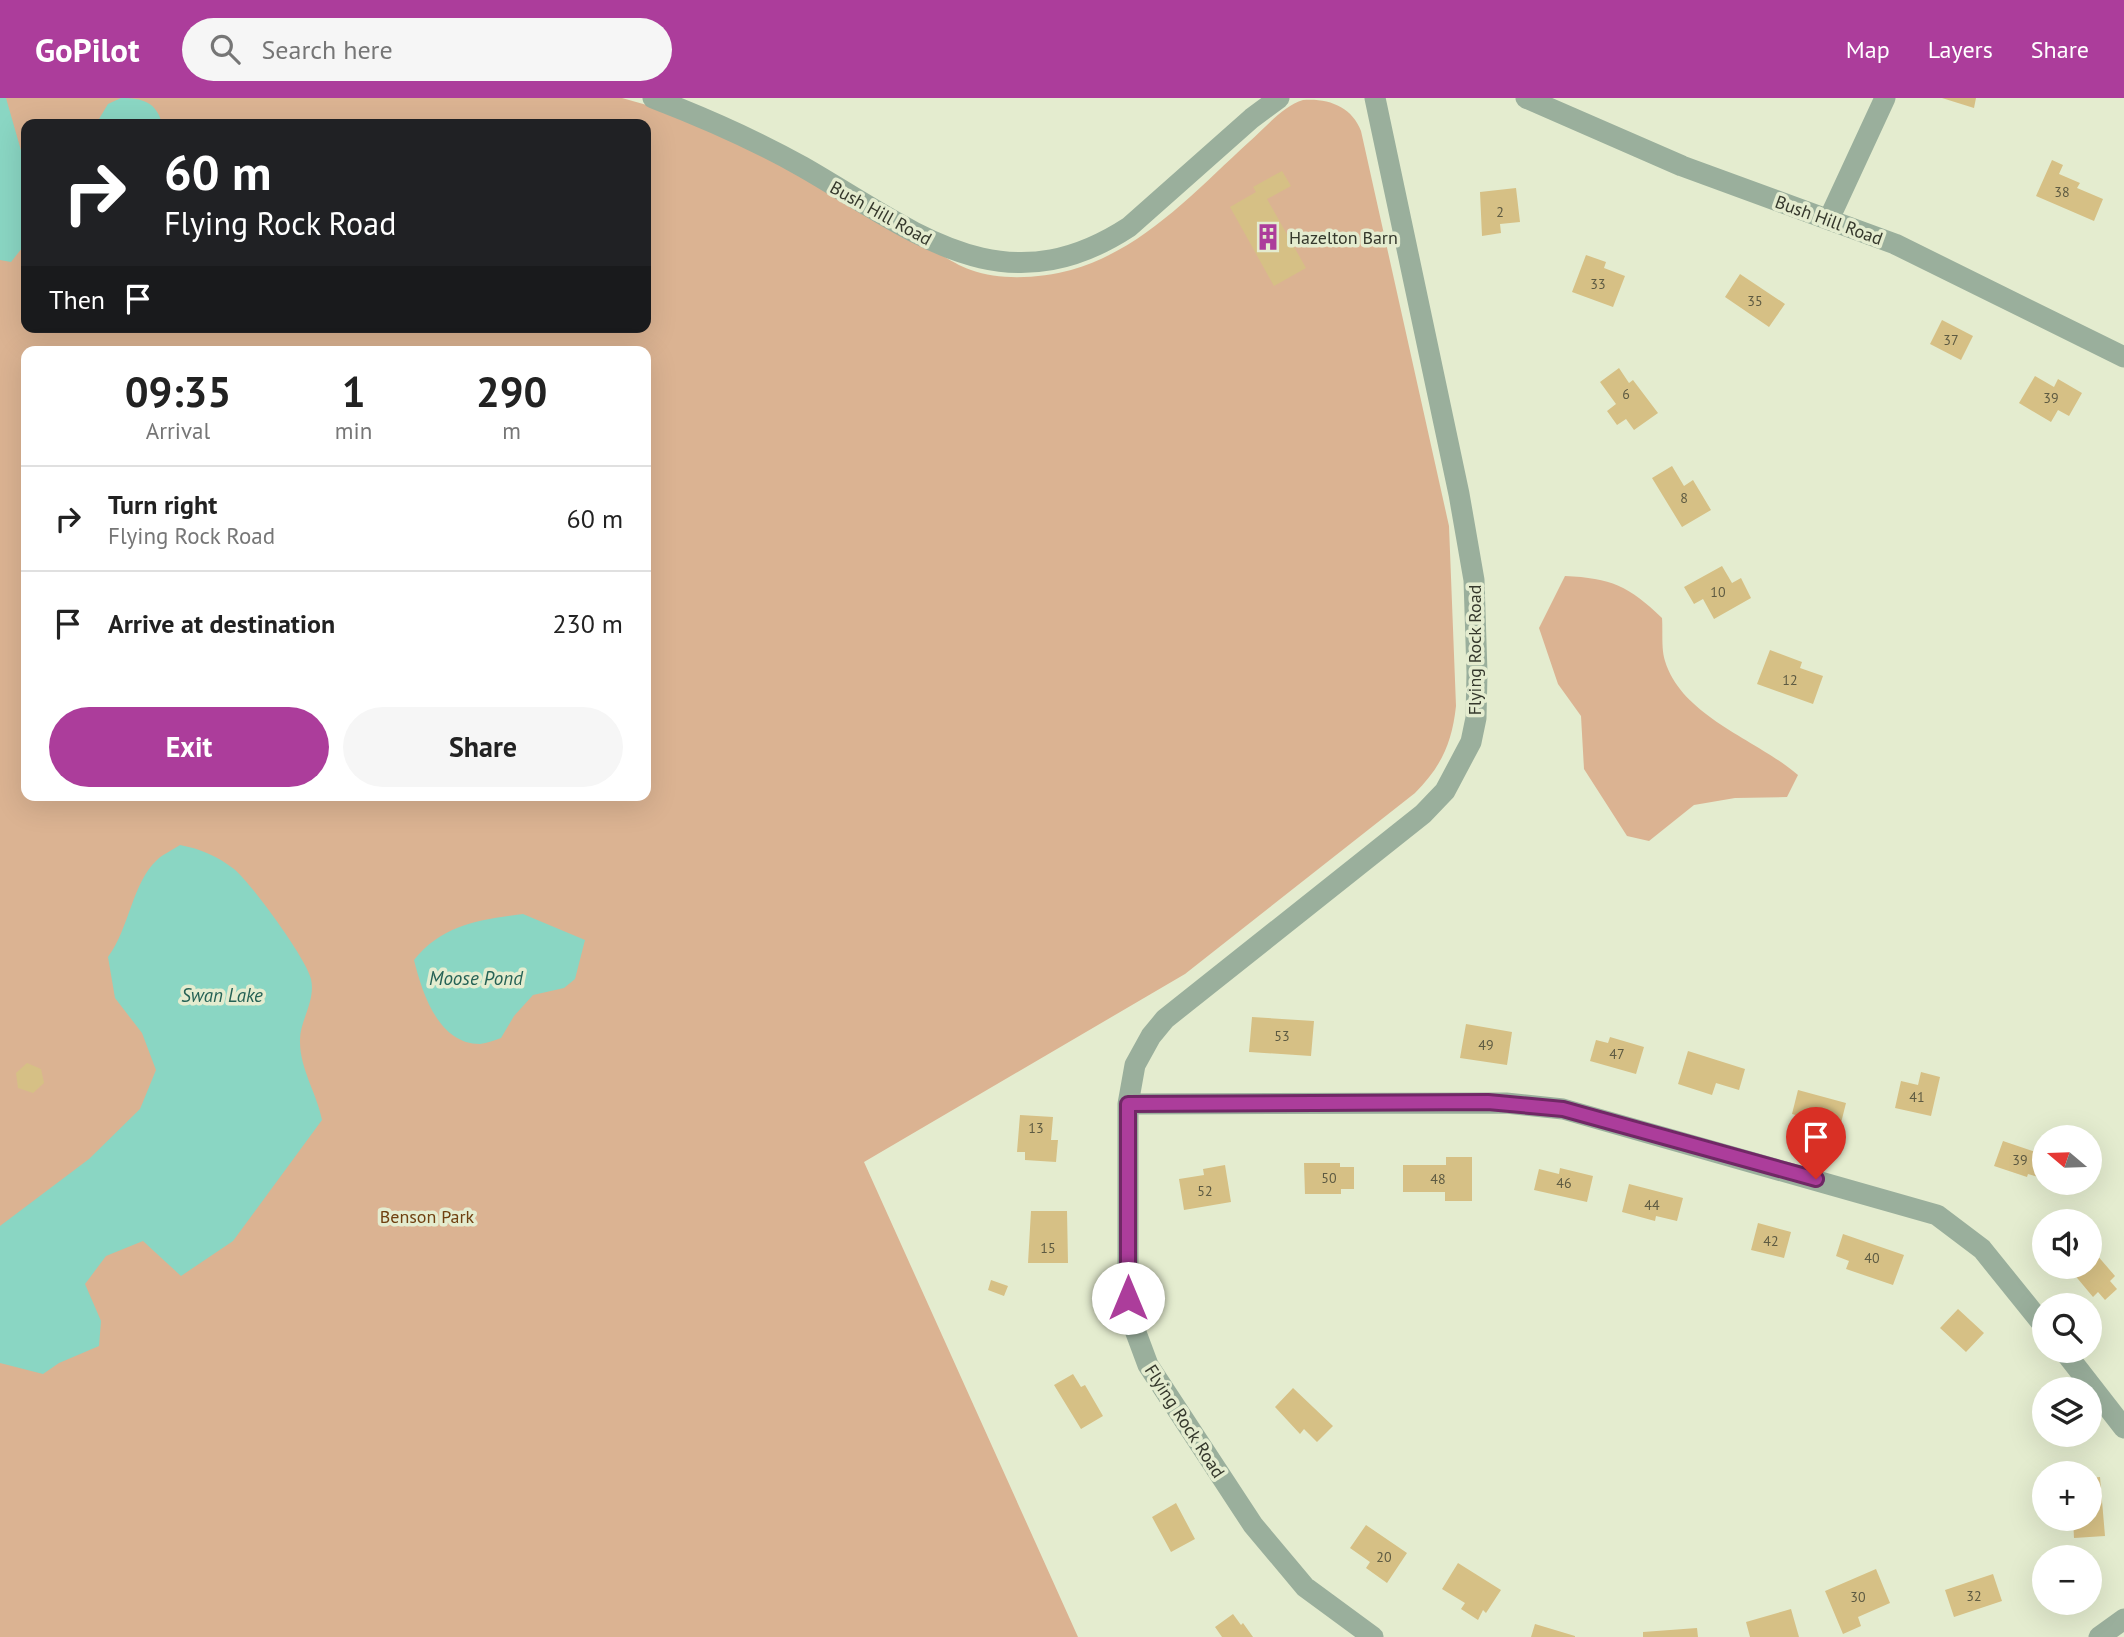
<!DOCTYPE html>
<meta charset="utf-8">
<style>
body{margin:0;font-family:"PT Sans",sans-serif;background:#f6f6f6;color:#222;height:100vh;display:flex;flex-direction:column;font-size:26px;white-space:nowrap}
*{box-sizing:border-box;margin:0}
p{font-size:23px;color:#767676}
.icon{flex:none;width:38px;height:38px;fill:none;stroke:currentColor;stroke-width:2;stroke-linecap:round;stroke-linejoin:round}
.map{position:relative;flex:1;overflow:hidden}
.sheet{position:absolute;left:21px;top:248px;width:630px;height:455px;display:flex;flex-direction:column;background:#fff;border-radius:14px;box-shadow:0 7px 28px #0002}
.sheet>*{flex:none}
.banner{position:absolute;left:21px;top:21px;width:630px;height:214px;border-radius:14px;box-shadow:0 7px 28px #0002;background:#202124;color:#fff;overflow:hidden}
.needle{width:46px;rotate:289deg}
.fabs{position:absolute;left:2032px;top:1027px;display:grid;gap:14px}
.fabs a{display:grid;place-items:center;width:70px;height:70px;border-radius:50%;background:#fff;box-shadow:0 7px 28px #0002;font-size:35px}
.pin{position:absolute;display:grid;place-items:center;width:60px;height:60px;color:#fff;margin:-72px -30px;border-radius:50% 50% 50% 0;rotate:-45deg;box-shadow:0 0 7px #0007}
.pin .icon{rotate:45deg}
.me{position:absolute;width:77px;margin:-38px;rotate:0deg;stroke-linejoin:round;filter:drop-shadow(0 0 5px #0008)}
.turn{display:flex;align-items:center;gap:24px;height:147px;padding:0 28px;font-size:32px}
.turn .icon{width:91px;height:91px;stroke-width:2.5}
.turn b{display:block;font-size:49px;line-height:60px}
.then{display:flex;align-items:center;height:66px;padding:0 28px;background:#0003;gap:14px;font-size:26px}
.eta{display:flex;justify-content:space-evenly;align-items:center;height:119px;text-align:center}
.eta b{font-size:42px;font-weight:700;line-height:49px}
.action{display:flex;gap:14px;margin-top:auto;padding:14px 28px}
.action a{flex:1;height:80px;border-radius:42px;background:#ac3d9b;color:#fff;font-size:28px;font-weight:700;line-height:80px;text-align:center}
.action a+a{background:#f6f6f6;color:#222}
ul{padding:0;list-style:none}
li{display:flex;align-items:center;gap:21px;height:105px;padding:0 28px;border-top:2px solid #e0e0e0}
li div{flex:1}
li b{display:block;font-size:26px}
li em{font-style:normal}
header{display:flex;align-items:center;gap:42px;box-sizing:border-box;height:98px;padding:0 35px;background:#ac3d9b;color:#fff}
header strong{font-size:33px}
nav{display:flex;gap:38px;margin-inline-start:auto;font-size:24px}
.search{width:490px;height:63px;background:#f6f6f6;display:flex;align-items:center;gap:18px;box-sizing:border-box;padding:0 24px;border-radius:38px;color:#767676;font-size:26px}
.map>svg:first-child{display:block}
.green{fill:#dbb392;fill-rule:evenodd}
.water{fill:#8ad6c3}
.building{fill:#d6c085}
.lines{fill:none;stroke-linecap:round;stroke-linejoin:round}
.minor{stroke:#9aaf9c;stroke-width:21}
.route-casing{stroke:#702865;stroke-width:18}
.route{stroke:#ac3d9b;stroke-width:12}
.labels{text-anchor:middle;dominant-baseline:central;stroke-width:7;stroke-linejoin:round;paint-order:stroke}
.number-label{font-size:14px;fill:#5d5a42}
.street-label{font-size:18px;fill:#35382c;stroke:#e4eccf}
.poi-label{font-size:18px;fill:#35382c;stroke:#e4eccf;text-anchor:start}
.park-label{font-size:18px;fill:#6f4010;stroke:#e4eccf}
.water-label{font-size:19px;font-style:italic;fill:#256255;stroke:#e4eccf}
</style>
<header>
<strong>GoPilot</strong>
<div class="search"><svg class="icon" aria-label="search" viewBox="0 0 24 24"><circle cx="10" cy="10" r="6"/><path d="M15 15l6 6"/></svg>Search here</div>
<nav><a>Map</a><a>Layers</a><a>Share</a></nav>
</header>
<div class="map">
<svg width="2124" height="1539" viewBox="0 0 2124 1539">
<rect width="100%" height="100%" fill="#e4eccf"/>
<path class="green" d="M0 0H622C669 13 717 27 761 49 821 78 875 122 934 153 946 159 958 168 971 172 1001 183 1041 180 1071 172 1144 151 1194 94 1249 44 1265 30 1283 8 1303 2 1329 0 1352 9 1361 33L1449 428 1456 608C1452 645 1441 669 1415 695L1185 876 864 1064 1078 1539H0ZM26 26H646V229H26ZM26 254H646V698H26Z
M1565 478C1611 480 1629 488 1662 520 1663 533 1661 551 1665 563 1682 619 1758 642 1798 677L1787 699 1735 700 1694 707 1649 743 1627 738 1584 671 1581 618 1558 586 1539 530Z"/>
<path class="water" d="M0 0H6L26 70V145L11 164 0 162Z
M121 0C142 0 157 4 162 26H96L108 6Z
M180 747C201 751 217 758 234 771 251 785 306 860 311 881 316 904 299 923 300 944 300 971 317 996 322 1022L233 1143 181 1178 143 1143 106 1158 85 1186 101 1223 99 1248 59 1265 43 1276 0 1265V1128L89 1061 140 1011 156 972 142 935 115 900 108 859C130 829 132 785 157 762 163 756 173 752 180 747Z
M523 816 585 842 575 881 564 890 533 897 514 918 501 940C495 942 487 945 480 946 438 946 422 894 414 862 443 826 480 822 523 816Z"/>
<path class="building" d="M1942 0H1976L1974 10Z
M2052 62 2063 67 2059 76 2080 85 2077 90 2103 101 2094 123 2036 98Z
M1282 73 1291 88 1267 101 1306 170 1274 188 1230 109 1256 94 1253 89Z
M1516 90 1520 124 1500 126 1501 135 1482 138 1480 94Z
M1586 157 1606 164 1604 170 1625 178 1613 209 1572 194Z
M1740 176 1785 206 1769 229 1725 199Z
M1942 222 1973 238 1961 262 1930 246Z
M1619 270 1629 285 1633 282 1658 315 1634 332 1626 321 1617 327 1607 313 1616 306 1600 284Z
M2035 278 2054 289 2058 281 2082 295 2069 318 2058 312 2051 324 2019 305Z
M1672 368 1684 388 1693 382 1711 412 1682 429 1652 380Z
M1722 468 1732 485 1741 480 1751 500 1714 521 1703 501 1694 506 1684 489Z
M1770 552 1802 564 1800 570 1823 578 1813 606 1757 586Z
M1252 919 1314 923 1311 958 1249 954Z
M1466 926 1512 934 1507 967 1460 960Z
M1610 939 1644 949 1636 976 1590 963 1596 942 1608 945Z
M1688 953 1745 971 1739 992 1716 985 1712 997 1678 986Z
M27 965 41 971 44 985 33 995 18 990 16 975Z
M1921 974 1940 979 1931 1018 1895 1010 1901 983 1918 987Z
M1798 992 1846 1005 1840 1029 1792 1016Z
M1020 1017 1053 1019 1051 1042H1058L1056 1064 1025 1062V1054H1017Z
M2003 1043 2044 1057 2042 1080 2028 1076 2027 1079 1994 1068Z
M1446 1059H1472V1103H1445V1094H1403V1067H1446Z
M1304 1065H1340V1069H1354V1091H1341V1096H1305Z
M1225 1067 1231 1104 1184 1112 1179 1081 1204 1077 1203 1071Z
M1560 1070 1593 1078 1587 1104 1534 1092 1539 1071 1559 1076Z
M1629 1086 1683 1100 1677 1123 1656 1118 1655 1123 1622 1114Z
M1031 1113H1067L1068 1165H1028Z
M1758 1125 1791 1134 1784 1160 1751 1152Z
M1843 1136 1904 1157 1893 1187 1846 1171 1849 1163 1836 1158Z
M2090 1149 2115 1178 2110 1183 2117 1191 2105 1202 2098 1194 2093 1199 2068 1169H2090Z
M991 1182 1008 1188 1004 1198 988 1192Z
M1958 1211 1984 1235 1966 1254 1940 1230Z
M1073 1276 1081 1289 1085 1287 1103 1318 1081 1331 1054 1287Z
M1293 1290 1333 1328 1317 1344 1304 1331 1300 1336 1275 1309Z
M2100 1379 2105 1438 2074 1440 2073 1421H2090V1380Z
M1176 1405 1195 1441 1171 1454 1152 1419Z
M1366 1427 1407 1455 1387 1485 1366 1470 1370 1464 1350 1450Z
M1458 1465 1501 1492 1486 1515 1483 1512 1478 1522 1461 1511 1465 1505 1442 1491Z
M1876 1471 1890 1505 1858 1519 1861 1528 1843 1536 1825 1493Z
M1993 1476 2002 1503 1954 1519 1945 1492Z
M1791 1511 1799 1539H1750L1746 1524Z
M1233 1516 1241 1527 1243 1525 1253 1539H1222L1215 1529Z
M1535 1526 1575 1538V1539H1531Z
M1697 1530 1698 1539H1643V1534Z"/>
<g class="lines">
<path class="minor" d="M653 0C705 20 755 42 803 69 913 132 1002 212 1129 129L1252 20 1279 0
M1526 0 1682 68 1895 146 2124 259
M1829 121 1885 0
M1128 1006 1506 1005 1563 1011 1937 1117 1982 1151 2044 1228
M2064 1253 2124 1330
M1373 1539 1305 1489 1253 1427 1148 1267 1132 1224 1128 1200V1006L1135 967 1151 938 1165 921 1423 716 1445 693 1471 644 1476 620 1477 575 1474 482 1459 396 1375 0
M2099 1539 2124 1521"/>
</g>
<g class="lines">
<defs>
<path id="route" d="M1128 1200V1006L1488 1004 1563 1011 1816 1081"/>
</defs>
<use href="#route" class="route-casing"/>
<use href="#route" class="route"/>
</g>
<defs>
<symbol id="building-bare" viewBox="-9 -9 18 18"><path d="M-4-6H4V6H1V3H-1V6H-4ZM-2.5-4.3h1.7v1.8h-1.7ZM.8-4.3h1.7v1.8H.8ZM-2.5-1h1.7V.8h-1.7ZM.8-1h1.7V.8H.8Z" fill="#ac3d9b" stroke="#e4eccf" stroke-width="2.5" paint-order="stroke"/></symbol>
</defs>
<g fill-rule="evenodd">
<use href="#building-bare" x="1249" y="120" width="38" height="38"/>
</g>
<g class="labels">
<g class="number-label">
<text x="2062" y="94">38</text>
<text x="1500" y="114">2</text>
<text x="1598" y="186">33</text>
<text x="1755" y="203">35</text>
<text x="1951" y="242">37</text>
<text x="1626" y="296">6</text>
<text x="2051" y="300">39</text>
<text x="1684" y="400">8</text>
<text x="1718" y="494">10</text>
<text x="1790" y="582">12</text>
<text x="1282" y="938">53</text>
<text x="1486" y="947">49</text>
<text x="1617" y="956">47</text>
<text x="1917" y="999">41</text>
<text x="1036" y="1030">13</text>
<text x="2020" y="1062">39</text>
<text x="1329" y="1080">50</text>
<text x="1438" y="1081">48</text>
<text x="1564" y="1085">46</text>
<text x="1205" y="1093">52</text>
<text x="1652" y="1107">44</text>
<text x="1771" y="1143">42</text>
<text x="1048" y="1150">15</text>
<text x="1872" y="1160">40</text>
<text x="1384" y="1459">20</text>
<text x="1974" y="1498">32</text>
<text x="1858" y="1499">30</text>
</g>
<g class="street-label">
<text transform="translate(881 115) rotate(29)">Bush Hill Road</text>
<text transform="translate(1829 122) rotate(20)">Bush Hill Road</text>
<text transform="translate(1474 552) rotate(-90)">Flying Rock Road</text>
<text transform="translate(1185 1323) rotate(57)">Flying Rock Road</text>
</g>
<g class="poi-label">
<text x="1289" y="139">Hazelton Barn</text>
</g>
<g class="park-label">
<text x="427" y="1118">Benson Park</text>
</g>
<g class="water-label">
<text x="476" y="880">Moose Pond</text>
<text x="222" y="897">Swan Lake</text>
</g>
</g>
</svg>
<div class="fabs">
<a><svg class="needle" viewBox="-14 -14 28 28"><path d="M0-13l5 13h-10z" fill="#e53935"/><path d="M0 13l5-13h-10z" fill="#767676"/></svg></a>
<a><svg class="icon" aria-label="sound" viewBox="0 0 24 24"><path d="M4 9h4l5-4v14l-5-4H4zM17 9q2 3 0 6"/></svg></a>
<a><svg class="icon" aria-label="search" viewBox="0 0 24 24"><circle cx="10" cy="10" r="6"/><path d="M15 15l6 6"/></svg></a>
<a><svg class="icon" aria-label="layers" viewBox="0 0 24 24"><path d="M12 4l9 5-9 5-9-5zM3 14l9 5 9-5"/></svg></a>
<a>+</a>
<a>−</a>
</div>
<div class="pin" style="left:1816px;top:1081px;background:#d93025"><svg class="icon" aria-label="arrive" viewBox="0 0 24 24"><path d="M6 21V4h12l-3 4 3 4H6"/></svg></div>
<svg class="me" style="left:1128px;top:1200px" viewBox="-20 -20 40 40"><circle r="19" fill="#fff"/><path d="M0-13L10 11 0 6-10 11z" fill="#ac3d9b"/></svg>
<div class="banner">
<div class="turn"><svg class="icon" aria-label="right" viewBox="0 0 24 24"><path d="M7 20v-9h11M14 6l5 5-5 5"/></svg><div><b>60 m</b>Flying Rock Road</div></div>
<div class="then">Then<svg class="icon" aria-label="arrive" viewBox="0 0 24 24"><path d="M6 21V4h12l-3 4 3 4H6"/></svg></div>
</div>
<section class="sheet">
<div class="eta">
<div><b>09:35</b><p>Arrival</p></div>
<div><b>1</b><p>min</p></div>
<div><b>290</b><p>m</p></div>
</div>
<ul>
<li><svg class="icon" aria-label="right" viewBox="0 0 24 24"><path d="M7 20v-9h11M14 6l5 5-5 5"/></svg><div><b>Turn right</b><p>Flying Rock Road</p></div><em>60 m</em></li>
<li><svg class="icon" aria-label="arrive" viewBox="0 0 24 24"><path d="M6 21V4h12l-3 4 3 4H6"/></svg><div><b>Arrive at destination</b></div><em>230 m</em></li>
</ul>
<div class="action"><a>Exit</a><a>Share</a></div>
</section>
</div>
